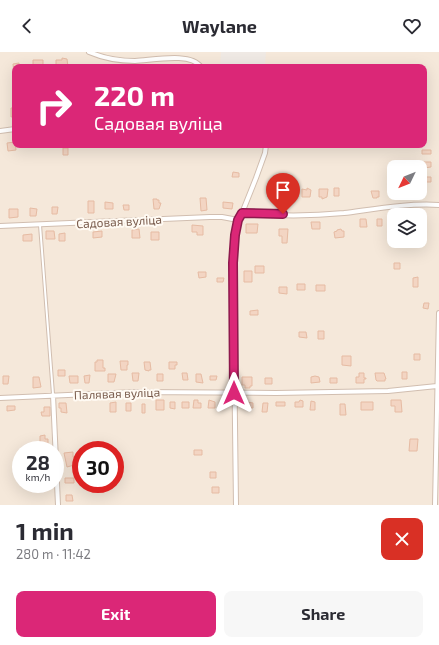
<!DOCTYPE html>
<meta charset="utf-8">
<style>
body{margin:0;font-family:"Exo 2",sans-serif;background:#f7f7f7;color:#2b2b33;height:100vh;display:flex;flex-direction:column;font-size:15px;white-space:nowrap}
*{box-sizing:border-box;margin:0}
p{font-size:13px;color:#7c7c81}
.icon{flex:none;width:22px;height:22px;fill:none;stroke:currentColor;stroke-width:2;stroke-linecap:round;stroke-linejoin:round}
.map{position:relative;height:453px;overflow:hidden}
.side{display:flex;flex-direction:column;background:#fff;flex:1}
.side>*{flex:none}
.guide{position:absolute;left:12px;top:12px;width:415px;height:84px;border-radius:8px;box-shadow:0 4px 16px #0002;background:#db2777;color:#fff;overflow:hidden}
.needle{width:26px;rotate:227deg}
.controls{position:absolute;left:387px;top:108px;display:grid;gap:8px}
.controls a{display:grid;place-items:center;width:40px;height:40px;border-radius:8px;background:#fff;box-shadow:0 4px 16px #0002;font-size:20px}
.speed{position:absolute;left:12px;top:389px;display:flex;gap:8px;font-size:20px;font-weight:700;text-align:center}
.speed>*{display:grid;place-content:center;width:52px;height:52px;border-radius:50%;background:#fff;box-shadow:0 4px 16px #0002;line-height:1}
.speed small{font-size:10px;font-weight:400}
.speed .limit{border:6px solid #d22;background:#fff;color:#111}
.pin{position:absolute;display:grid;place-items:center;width:34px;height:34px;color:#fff;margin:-41px -17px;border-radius:50% 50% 50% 0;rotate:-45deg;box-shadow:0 0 4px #0007}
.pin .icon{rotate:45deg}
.me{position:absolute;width:44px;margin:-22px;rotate:0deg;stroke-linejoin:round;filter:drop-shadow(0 0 3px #0008)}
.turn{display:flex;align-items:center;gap:14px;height:84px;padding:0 16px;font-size:18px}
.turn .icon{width:52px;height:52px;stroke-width:2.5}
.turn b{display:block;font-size:28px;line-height:34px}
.round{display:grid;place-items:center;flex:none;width:42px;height:42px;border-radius:8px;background:#f7f7f7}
.summary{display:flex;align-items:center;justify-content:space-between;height:68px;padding:0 16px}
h1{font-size:24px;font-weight:700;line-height:30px}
.button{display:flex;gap:8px;margin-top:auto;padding:8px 16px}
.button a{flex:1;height:46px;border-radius:8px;background:#db2777;color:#fff;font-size:16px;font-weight:700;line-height:46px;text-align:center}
.button a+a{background:#f7f7f7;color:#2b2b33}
header{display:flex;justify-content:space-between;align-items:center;height:52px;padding:0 16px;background:#fff;font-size:18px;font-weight:700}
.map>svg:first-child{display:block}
.residential{fill:#f5e8da;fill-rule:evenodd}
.industrial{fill:#efe9e4}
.building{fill:#f3d5c3;stroke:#e6bba3}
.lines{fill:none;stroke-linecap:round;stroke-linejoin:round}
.service-casing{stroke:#d1beb0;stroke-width:4}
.minor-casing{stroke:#d1beb0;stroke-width:6}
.service{stroke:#fff;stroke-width:2}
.minor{stroke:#fff;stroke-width:4}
.route-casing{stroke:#8e194d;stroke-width:10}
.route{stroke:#db2777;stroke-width:7}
.labels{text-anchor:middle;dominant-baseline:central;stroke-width:4;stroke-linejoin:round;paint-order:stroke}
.street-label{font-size:12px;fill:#7a5c4d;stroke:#fffaf3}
</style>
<header><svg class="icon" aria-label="back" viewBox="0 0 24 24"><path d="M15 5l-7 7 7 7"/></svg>Waylane<svg class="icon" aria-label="heart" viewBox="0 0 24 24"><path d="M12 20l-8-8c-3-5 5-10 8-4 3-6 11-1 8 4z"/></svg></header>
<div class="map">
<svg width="439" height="453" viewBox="0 0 439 453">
<rect width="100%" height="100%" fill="#fdf6ec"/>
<path class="residential" d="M0 0H439V453H0ZM15 15H424V93H15ZM394 115H420V141H394ZM394 163H420V189H394ZM21 398H55V432H21ZM81 398H115V432H81Z"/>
<path class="industrial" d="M221 0H266L265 12 281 15H220Z"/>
<path class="building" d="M62 6 67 7 68 15H56V8H62Z
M33 8H43V15H33Z
M19 11V15H15V21L14 22 13 12Z
M11 56H15V64L11 65Z
M15 90 16 98 8 99 7 91Z
M63 96H68V103H63Z
M422 98H431V102H422Z
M424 110H431V115L424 116Z
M233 120 239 121V125H232Z
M425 125H431V130H426Z
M279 134 288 135V139H286L285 143 278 142Z
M307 136 311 138 310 145H302V137L307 138Z
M334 136H339V144H334Z
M319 137H328L327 145 322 147V145H319Z
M393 137 394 141H402V146H393Z
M371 139H379V145H377V146H373Z
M200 146H206L207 158 201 159Z
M153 147H157V148H159V151H161L159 157H154Z
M88 149H94V161H88Z
M105 150 113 151V157H105Z
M223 150 233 151 232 157 223 156Z
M123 153H129V158H124Z
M52 155H58L57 162H52Z
M30 156 37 157 36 164H30Z
M9 157H18V165L9 166Z
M360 167H366L367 175H360Z
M377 167H382V174H377Z
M311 170H320V177H312Z
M246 172H258L257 181H246Z
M192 173 203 174V183H197V180H192Z
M139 177 140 186H132V178Z
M279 177H288L287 191H282V184H279Z
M341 177 342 179H344V185L335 186 334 180 337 179V178Z
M46 179H54L55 187H46Z
M102 179V185L93 186V180Z
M151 180H159V188H151Z
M65 181V189H59V182Z
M32 182V189H23V183Z
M394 211H400V217H394Z
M255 214H264V221H255Z
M244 219H252V230H244Z
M198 220H206V225L199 226Z
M418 225V235H413V226Z
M217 226H224L223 230H217Z
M297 232H305V238H297Z
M316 233H325V239H316Z
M279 235H287V242L279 241Z
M424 251H429L428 257 423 256Z
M258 258V263H250V259Z
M318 279H324V287H318Z
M299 280H306L307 286 299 285Z
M414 302H420V308H414Z
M342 304H351V314L342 313Z
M97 308H103V316H105V319H95V310H97Z
M120 309H128V313H127V318H121Z
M144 310H150L151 318H149V319L145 318Z
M169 310H177V313H175V317H169Z
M58 318H65V324H58Z
M402 320H407V327H402Z
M132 321H139L138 329H133Z
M182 321H187L188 328H183Z
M359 321H364V326H366V327H364V331H356V325H359Z
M375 321H384L386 327H385V329H377L376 328Z
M108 322H116L114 330H108Z
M157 322H163V329H157Z
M196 322H201L203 331 196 330Z
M90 323 89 331H85L84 324Z
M3 324H9L8 332H3Z
M69 324H78V331H70Z
M210 324H217L216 328H210Z
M315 324 319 325 320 330 311 331V325Z
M33 325H39L41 335 33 336Z
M242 325H252V334H250V336H245V333H242Z
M265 326H272V332H265Z
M330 326H337V331H330Z
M156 348H164V358H156Z
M194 348H198V351H201V356H193Z
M209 348 215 350V356H208Z
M300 348 303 349V355H295V350H299Z
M391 348H401L402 360H395V354H391Z
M311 349 315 350V358H310Z
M116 350V360H110V351Z
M170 350H175V357L170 356Z
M182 350H189V356H182Z
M247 350 253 351V356H246Z
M276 350H285V354H276Z
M361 350H373V358H361Z
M59 351H66L67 361 61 360V356H59Z
M126 351H131V359H126Z
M263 351H268L267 360H262Z
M142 352H145V361H142Z
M340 352H345L346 363H340Z
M7 354H15V358L7 359Z
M44 355H50V364H42L41 360H44Z
M45 383V387H48V394L40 395V384Z
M410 387H418L417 399H409Z
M194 398H202V403H194Z
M73 400V405H78V412L67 415 64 401Z
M210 420H216V426H210Z
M65 426H74V431H65Z
M212 435H219V441H212Z
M66 443H72L73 449H66Z"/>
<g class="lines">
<defs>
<path id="service" d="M40 173 53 342"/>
<path id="minor" d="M89 0C103 6 120 9 135 9 154 8 191 0 201 15
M0 79 15 77
M242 161C274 164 313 164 344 161 375 157 408 151 439 153
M0 174 210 165H222L238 168
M53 343 58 453
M0 346 136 340 276 341 388 339 437 334
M236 453 233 211 235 183 238 168 242 161 256 126 265 101 266 93
M435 453 439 261"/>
</defs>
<use href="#service" class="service-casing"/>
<use href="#minor" class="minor-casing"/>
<use href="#service" class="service"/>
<use href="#minor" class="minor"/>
</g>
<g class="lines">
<defs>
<path id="route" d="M234 341 233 211 235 183 238 168 242 161 283 162"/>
</defs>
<use href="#route" class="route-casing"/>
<use href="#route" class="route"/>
</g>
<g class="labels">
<g class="street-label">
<text transform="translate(119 169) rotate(-3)">Садовая вуліца</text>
<text transform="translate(117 341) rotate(-2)">Палявая вуліца</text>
</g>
</g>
</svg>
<div class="controls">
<a><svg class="needle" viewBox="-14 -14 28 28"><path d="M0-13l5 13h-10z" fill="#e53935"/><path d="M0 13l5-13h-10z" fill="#7c7c81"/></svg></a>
<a><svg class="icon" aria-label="layers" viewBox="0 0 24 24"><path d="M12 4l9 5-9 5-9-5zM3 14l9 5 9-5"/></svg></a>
</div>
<div class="speed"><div>28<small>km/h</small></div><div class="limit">30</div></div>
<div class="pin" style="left:283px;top:162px;background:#d93025"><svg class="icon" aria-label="arrive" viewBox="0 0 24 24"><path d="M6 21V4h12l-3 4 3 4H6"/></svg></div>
<svg class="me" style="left:234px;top:341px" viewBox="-20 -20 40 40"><path d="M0-17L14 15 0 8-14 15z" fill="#db2777" stroke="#fff" stroke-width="4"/></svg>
<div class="guide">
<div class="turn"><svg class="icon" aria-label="right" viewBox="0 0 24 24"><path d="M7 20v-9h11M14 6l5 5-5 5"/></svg><div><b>220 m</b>Садовая вуліца</div></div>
</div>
</div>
<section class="side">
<div class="summary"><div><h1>1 min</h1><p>280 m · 11:42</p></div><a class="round" style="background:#d93025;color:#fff"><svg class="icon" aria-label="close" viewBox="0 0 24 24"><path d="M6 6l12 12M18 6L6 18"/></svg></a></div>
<div class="button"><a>Exit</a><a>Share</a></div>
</section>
